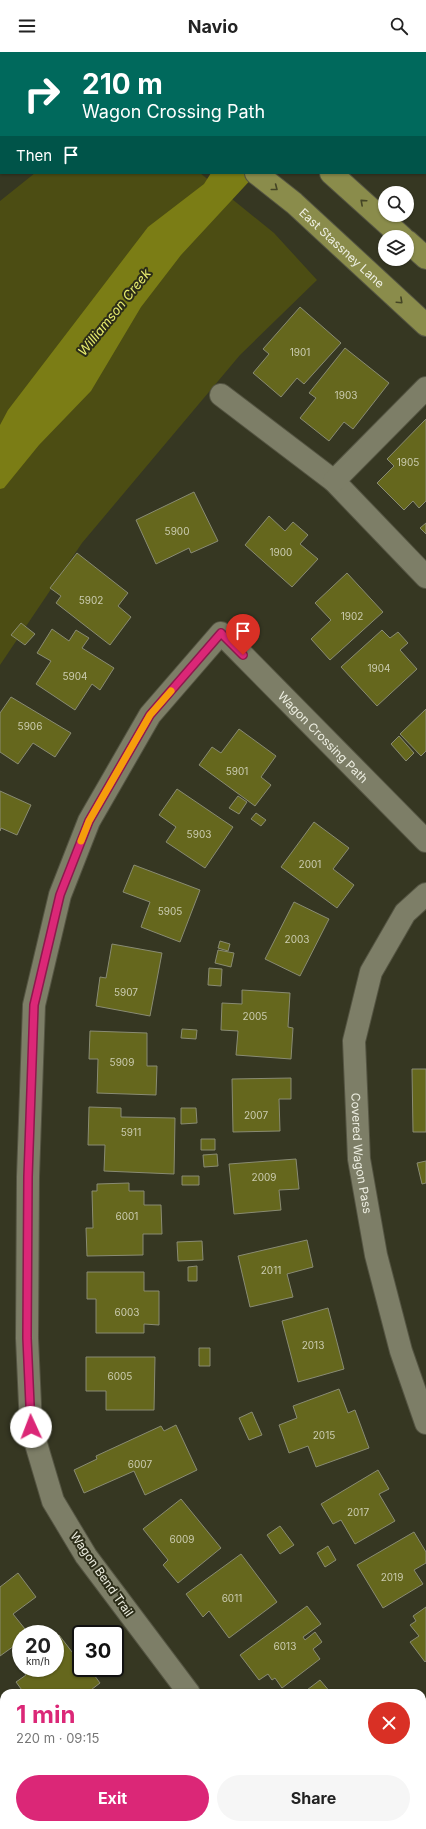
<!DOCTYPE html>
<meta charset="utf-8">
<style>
body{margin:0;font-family:Inter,sans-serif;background:#f6f6f6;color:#222;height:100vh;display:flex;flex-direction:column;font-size:15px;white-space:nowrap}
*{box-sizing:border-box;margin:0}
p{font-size:13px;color:#767676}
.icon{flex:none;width:22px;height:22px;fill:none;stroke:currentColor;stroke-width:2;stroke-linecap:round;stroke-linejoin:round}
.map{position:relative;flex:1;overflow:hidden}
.panel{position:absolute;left:0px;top:1637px;width:426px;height:140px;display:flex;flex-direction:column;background:#fff;border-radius:12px 12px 0 0;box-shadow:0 1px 3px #0004}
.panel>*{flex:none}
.hud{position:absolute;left:0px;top:0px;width:426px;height:122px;box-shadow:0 1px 3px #0004;background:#00695c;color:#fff;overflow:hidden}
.tools{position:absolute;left:378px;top:134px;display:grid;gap:8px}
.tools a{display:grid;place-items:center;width:36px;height:36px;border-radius:50%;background:#fff;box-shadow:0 1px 3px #0004;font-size:20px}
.speed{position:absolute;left:12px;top:1573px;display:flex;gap:8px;font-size:20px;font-weight:700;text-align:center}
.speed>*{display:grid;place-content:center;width:52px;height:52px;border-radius:50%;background:#fff;box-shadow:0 1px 3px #0004;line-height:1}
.speed small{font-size:10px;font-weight:400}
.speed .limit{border:2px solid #111;border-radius:6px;background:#fff;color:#111}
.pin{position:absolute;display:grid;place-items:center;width:34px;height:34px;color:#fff;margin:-41px -17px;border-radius:50% 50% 50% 0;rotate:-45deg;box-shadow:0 0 4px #0007}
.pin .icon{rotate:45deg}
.me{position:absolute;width:44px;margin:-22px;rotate:358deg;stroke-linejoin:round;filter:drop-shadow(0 0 3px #0008)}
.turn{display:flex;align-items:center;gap:14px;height:84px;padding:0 16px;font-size:18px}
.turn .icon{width:52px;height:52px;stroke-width:2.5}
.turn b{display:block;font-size:28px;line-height:34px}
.then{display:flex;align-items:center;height:38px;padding:0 16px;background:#0003;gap:8px;font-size:15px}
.round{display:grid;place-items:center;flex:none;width:42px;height:42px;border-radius:21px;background:#f6f6f6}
.head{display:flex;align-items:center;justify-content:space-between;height:68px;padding:0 16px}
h1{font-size:24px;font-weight:700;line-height:30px;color:#db2777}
.button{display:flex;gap:8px;margin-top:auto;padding:8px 16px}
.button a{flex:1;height:46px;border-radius:24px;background:#db2777;color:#fff;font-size:16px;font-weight:700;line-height:46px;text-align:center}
.button a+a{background:#f6f6f6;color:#222}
header{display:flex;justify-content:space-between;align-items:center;height:52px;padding:0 16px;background:#fff;font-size:18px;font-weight:700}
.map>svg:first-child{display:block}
.green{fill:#4c4d13}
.water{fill:#7b7d15}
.building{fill:#65671d;stroke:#898b73}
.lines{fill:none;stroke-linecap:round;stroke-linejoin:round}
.minor-casing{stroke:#545442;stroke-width:24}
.major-casing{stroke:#545442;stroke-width:24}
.minor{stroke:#7d7e67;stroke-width:22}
.major{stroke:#8a8c4b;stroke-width:22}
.oneway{stroke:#444525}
.route-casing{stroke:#8e194d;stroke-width:10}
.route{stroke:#db2777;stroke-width:7}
.slow{stroke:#f59e0b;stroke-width:7}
.labels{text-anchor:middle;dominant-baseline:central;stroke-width:4;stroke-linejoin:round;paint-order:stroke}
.number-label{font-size:10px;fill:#cbccb0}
.street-label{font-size:12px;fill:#edeee1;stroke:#2c2d18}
.water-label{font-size:13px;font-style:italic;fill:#e7ec6e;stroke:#2c2d18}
</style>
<header><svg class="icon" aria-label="menu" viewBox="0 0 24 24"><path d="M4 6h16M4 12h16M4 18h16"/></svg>Navio<svg class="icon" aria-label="search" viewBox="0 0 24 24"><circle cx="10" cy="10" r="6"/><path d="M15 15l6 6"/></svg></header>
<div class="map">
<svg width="426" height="1777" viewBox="0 0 426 1777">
<rect width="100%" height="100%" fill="#363722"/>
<path class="green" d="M237 0H426V89L425 1Z
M35 121H200L274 181 317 228 240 303 82 491 0 613V149Z
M0 1679 4 1684V1773H72L75 1777H0Z"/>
<path class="water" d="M211 121H257L181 203 141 255 91 339 39 393 4 436 0 437V373L8 358 148 175 204 132Z"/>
<path class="building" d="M300 255 341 291 304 332 297 326 281 345 253 321 269 302 263 297Z
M345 296 389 331 353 377 344 370 329 389 300 366 316 346 309 341Z
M426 367V449L419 456 413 449 404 458 377 431 394 414 387 407Z
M194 440 218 489 191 501 189 496 156 512 136 468Z
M269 464 285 479 293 470 308 483 300 492 318 507 292 535 245 493Z
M426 471V482L420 476Z
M77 501 128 541 118 554 131 565 110 593 56 551 61 544 50 536Z
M347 521 383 560 330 608 311 587 331 568 315 551Z
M21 571 35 582 25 593 11 583Z
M52 577 69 589 76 578 89 586 82 596 114 616 100 638 92 632 75 658 36 632 51 609 37 601Z
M382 578 390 586 398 580 408 591 400 598 417 617 377 654 341 615Z
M11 645 71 681 55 705 33 691 18 712 0 700V661Z
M426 657V699L421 704 400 682Z
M239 677 276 704 261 725 271 733 255 754 199 713 212 695 221 701Z
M399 684 414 701 406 709 391 692Z
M177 737 233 775 205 816 166 790 176 775 159 763Z
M0 739 31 753 17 783 1 776 0 779Z
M238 744 247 750 239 762 229 756Z
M256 761 266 768 261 774 251 767Z
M314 770 349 796 333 817 354 833 337 856 281 815Z
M134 813 200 838 180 890 141 875 150 850 123 840Z
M294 850 329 867 300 924 265 907Z
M220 889 230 892 228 899 218 896Z
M112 892 162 901 150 964 96 954 100 925 106 926Z
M218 898 234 901 231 915 215 911Z
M209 916 222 917 221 934 208 933Z
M242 938 290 941 288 975 293 976 291 1007 236 1003 238 979 221 978 222 951 242 952Z
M182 977 197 978 196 987 181 986Z
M90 979 147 981V1014H157L156 1043 97 1041 98 1007H89Z
M412 1017H426V1080H413Z
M291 1026V1047H279L280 1079 233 1080 232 1027Z
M89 1055 121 1056V1065L175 1066 174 1122 104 1119 105 1093H88Z
M181 1056H196L197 1071 181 1072Z
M201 1087H215V1098H201Z
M217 1102 218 1114 204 1115 203 1103Z
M296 1107 299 1137 279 1138 281 1158 234 1162 229 1112Z
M426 1109V1131L422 1132 417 1111Z
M182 1124H199V1133H182Z
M129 1131V1139H144V1153H161L162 1182H143V1203L87 1204 86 1176H93L92 1139H97V1132Z
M307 1188 313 1215 287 1222 293 1245 250 1255 238 1204Z
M202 1189 203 1208 178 1209 177 1190Z
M197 1214V1229H188V1215Z
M87 1220H144V1239H159V1273L144 1272V1281H96V1247H87Z
M328 1256 344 1317 298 1330 282 1269Z
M199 1296H210V1314H199Z
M86 1305H155L154 1358H106V1339H86Z
M339 1337 348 1361 355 1358 369 1396 316 1415 308 1394 289 1401 279 1373 297 1366 293 1354Z
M252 1360 262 1383 249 1388 239 1366Z
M176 1373 197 1418 145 1443 134 1419 84 1441 74 1418 97 1407 96 1404 161 1374 164 1379Z
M378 1418 389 1437 379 1442 395 1469 355 1492 341 1468 333 1472 321 1452Z
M181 1447 221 1496 178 1531 163 1513 168 1508 143 1477Z
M280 1474 294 1493 280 1502 267 1483Z
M414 1480 426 1500V1511L414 1518 423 1532 383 1556 357 1513Z
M328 1494 336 1508 325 1515 317 1501Z
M241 1502 277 1550 229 1586 209 1559 203 1565 186 1542Z
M18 1521 36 1545 13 1562 29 1582H21V1589L0 1604V1535Z
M307 1554 321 1572 303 1585 305 1588 315 1580 322 1590 313 1597 320 1607 282 1636 275 1626 272 1628 268 1622 259 1628 240 1603Z
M426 1555V1609L425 1610 410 1590 419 1584 410 1573 416 1569 413 1564Z
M59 1583 79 1609 81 1607V1616H89L100 1631 87 1641H24L16 1630 26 1623 21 1616H55V1586Z
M320 1628 331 1641H303Z
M426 1646V1658L422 1652V1649Z
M422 1716 426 1721V1724L422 1727Z
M422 1763 426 1768V1777H391L396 1773H422Z
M140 1773H170L165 1777H143Z
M208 1773H212L215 1777H203Z"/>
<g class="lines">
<defs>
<g id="minor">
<path d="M221 343 334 429 426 525"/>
<path d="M334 429 426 336"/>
<path id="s1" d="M426 842 405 861 371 920 354 989 359 1107 376 1203 401 1299 426 1371"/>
<path id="s2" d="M189 1641 86 1504 53 1449 31 1375 27 1286 28 1125 34 953 60 843 89 769 150 663 221 581 426 789"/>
<path d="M289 1773 292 1777"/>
</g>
<g id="major">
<path d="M102 0 103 1"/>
<path d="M187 0 188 1"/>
<path id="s3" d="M256 121 294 151 426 273"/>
<path d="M331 121 402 185"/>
<path d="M407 189 426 206"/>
</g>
</defs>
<use href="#minor" class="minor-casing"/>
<use href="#major" class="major-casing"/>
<use href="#minor" class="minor"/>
<use href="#major" class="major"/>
</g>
<defs><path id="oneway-chevron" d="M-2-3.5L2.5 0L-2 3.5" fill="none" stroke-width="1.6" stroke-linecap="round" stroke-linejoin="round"/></defs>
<g class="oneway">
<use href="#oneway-chevron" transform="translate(275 136) rotate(38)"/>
<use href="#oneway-chevron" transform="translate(363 150) rotate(-138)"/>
<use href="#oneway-chevron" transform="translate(400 249) rotate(43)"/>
</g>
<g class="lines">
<defs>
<path id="route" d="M31 1375 27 1286 28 1125 34 953 60 843 89 769 150 663 221 581 243 603"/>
</defs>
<use href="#route" class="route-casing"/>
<use href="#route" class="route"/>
<path class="slow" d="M81 789 89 769 150 663 171 639"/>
</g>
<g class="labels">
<g class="number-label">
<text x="300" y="300">1901</text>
<text x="346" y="343">1903</text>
<text x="408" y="410">1905</text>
<text x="177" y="479">5900</text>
<text x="281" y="500">1900</text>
<text x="91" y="548">5902</text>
<text x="352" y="564">1902</text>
<text x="379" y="616">1904</text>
<text x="75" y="624">5904</text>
<text x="30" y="674">5906</text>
<text x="237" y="719">5901</text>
<text x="199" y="782">5903</text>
<text x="310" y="812">2001</text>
<text x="170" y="859">5905</text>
<text x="297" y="887">2003</text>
<text x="126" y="940">5907</text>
<text x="255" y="964">2005</text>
<text x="122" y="1010">5909</text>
<text x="256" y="1063">2007</text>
<text x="131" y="1080">5911</text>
<text x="264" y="1125">2009</text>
<text x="127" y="1164">6001</text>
<text x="271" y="1218">2011</text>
<text x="127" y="1260">6003</text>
<text x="313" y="1293">2013</text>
<text x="120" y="1324">6005</text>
<text x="324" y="1383">2015</text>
<text x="140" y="1412">6007</text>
<text x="358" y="1460">2017</text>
<text x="182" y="1487">6009</text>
<text x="392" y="1525">2019</text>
<text x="232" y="1546">6011</text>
<text x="285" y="1594">6013</text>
</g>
<g class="street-label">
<text stroke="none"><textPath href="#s3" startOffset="114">East Stassney Lane</textPath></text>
<text stroke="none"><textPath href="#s2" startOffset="1304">Wagon Crossing Path</textPath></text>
<text stroke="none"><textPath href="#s1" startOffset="280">Covered Wagon Pass</textPath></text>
<text transform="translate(102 1522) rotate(55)">Wagon Bend Trail</text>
</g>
<g class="water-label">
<text transform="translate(114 260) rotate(-51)">Williamson Creek</text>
</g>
</g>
</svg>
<div class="tools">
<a><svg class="icon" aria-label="search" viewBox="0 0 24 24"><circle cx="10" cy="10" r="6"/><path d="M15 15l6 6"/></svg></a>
<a><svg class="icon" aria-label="layers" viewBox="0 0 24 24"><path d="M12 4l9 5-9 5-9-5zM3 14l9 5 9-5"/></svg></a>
</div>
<div class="speed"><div>20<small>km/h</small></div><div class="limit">30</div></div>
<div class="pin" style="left:243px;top:603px;background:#d93025"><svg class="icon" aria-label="arrive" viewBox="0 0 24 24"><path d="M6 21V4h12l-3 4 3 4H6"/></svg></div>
<svg class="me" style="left:31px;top:1375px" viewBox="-20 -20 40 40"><circle r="19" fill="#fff"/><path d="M0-13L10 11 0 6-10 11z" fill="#db2777"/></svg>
<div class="hud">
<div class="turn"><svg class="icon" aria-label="right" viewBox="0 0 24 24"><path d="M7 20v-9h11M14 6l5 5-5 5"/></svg><div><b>210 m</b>Wagon Crossing Path</div></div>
<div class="then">Then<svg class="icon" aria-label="arrive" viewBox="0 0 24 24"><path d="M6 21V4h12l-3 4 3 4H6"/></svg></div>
</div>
<section class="panel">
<div class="head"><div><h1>1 min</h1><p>220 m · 09:15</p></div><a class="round" style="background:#d93025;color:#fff"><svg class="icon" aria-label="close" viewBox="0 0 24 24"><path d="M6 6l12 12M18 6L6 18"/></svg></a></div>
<div class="button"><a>Exit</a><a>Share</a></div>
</section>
</div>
